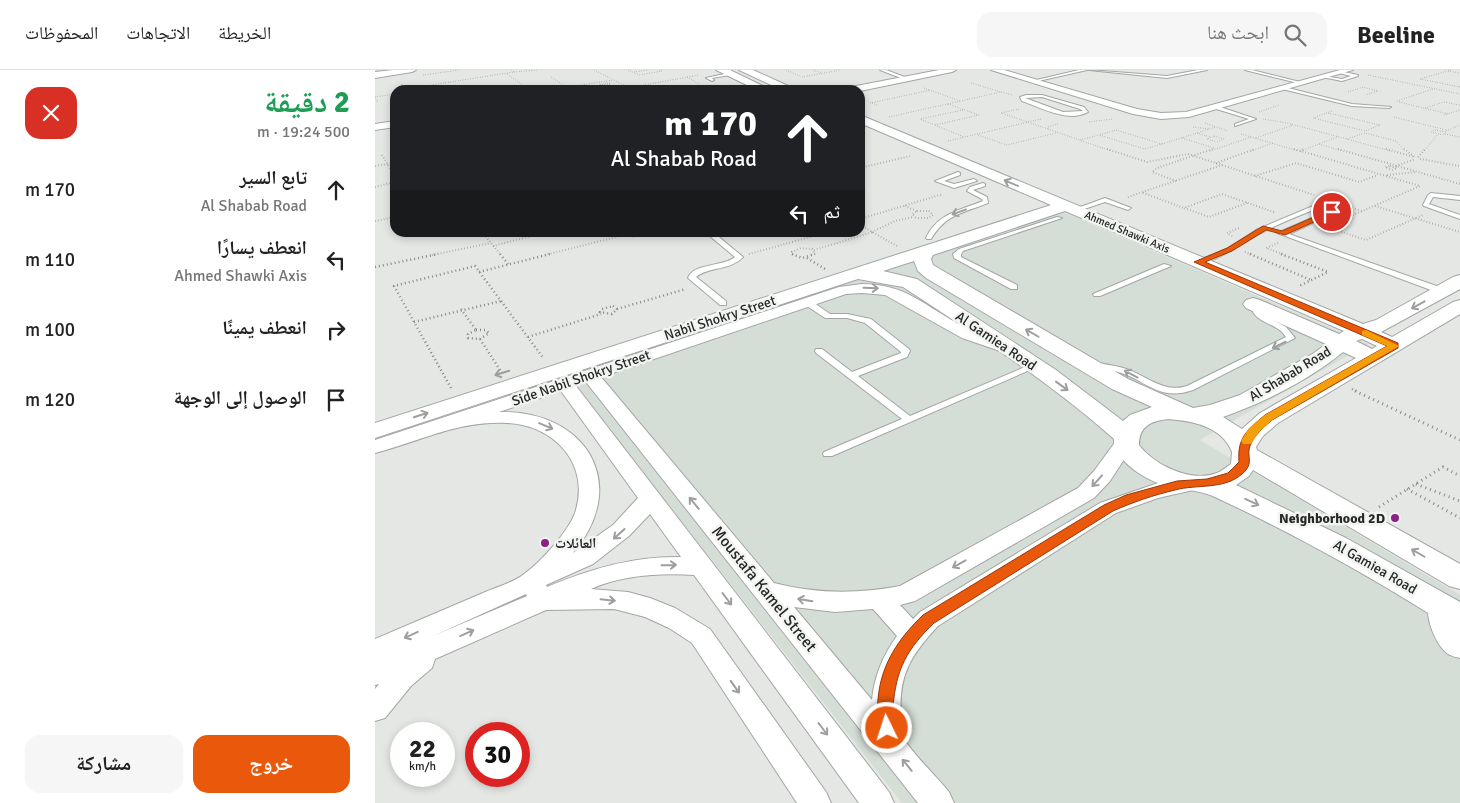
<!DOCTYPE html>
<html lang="ar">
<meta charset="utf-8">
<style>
body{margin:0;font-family:Signika,"Noto Naskh Arabic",sans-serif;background:#f6f6f6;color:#222;direction:rtl;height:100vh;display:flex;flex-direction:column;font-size:19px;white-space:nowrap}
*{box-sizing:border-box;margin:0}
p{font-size:16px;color:#767676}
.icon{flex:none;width:28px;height:28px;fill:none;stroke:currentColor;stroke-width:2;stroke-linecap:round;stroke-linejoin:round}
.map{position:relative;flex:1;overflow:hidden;direction:ltr}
.side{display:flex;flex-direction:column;background:#fff;width:375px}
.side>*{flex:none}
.hud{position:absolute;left:15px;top:15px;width:475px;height:152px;border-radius:15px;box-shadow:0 2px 8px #0003;direction:rtl;background:#202124;color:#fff;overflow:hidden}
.speed{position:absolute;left:15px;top:652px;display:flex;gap:10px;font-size:25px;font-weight:700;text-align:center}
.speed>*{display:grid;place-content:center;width:65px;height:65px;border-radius:50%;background:#fff;box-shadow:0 2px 8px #0003;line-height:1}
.speed small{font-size:12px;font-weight:400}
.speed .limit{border:8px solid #d22;background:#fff;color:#111}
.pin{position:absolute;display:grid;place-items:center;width:42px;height:42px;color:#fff;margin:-21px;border:2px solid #fff;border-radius:50%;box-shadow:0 1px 5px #0007}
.me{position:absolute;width:55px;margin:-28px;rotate:356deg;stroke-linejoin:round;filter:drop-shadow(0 0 4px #0008)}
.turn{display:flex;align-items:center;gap:18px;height:105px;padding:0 25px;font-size:22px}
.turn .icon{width:65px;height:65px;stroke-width:2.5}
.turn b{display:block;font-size:35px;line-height:42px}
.then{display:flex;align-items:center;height:48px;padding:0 25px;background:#0003;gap:10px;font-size:19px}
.round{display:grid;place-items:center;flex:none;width:52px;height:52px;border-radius:15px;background:#f6f6f6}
.overview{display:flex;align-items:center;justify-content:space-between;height:85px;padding:0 25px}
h1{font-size:30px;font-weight:700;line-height:38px;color:#1e9e55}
.button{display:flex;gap:10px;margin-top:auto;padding:10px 25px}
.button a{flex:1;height:58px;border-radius:15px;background:#ea580c;color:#fff;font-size:20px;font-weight:700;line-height:58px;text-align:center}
.button a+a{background:#f6f6f6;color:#222}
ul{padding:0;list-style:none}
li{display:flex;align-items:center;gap:15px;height:70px;padding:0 25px}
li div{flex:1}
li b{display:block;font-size:19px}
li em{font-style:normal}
header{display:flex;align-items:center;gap:30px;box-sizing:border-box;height:70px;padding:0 25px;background:#fff;border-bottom:1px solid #e0e0e0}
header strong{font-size:24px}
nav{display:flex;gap:28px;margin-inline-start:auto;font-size:18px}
.search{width:350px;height:45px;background:#f6f6f6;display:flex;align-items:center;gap:12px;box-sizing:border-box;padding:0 18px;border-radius:15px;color:#767676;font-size:19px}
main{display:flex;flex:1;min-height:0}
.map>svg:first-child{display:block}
.built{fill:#d4ded6}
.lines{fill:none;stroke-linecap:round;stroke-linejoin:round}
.service-casing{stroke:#a3a6a4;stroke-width:2}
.minor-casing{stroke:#a3a6a4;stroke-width:2}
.tertiary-casing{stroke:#a3a6a4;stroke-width:2}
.path-far3{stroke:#878987;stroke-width:1;stroke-dasharray:0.5 2;stroke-linecap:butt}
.path-far2{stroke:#878987;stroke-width:2;stroke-dasharray:0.5 2.5;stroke-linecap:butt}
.path-far1{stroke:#878987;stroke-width:2.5;stroke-dasharray:1 3;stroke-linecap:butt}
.path{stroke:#878987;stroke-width:3;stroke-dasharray:1 4;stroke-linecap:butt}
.service{fill:#fff;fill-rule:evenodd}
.minor{fill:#fff;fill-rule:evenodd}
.tertiary{fill:#fff;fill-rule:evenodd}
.oneway{stroke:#9d9e9d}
.route{fill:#ea580c;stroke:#983908}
.slow{fill:#f59e0b}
.poi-dot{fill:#8c2185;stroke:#f1f4f1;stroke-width:2}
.labels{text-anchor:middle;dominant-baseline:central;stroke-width:5;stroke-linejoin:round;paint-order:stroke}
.far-street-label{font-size:11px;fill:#262726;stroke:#f1f4f1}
.street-label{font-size:14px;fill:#262726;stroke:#f1f4f1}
.poi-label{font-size:14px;font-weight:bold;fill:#262726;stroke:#f1f4f1;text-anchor:end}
.near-street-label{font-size:16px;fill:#262726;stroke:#f1f4f1}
</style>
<header>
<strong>Beeline</strong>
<div class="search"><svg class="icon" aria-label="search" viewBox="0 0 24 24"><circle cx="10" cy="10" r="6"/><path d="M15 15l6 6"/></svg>ابحث هنا</div>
<nav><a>الخريطة</a><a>الاتجاهات</a><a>المحفوظات</a></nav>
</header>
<main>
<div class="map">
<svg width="1085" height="733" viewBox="0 0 1085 733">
<rect width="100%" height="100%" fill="#e4e7e4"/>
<path class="built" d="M674 136 993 274 825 370 1085 525V733H527L215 334 180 294Z"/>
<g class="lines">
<defs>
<path id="service" d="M505 0H511L535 9 531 10Z
M704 0H712L659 12 657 11Z
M714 0 792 6 823 0H832L792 8Z
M870 0H877L929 13 927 14Z
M964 1 983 5V6L967 11 947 7 949 6 967 9 976 6 964 3Z
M354 3 355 5 337 8 339 10 337 11 331 8Z
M909 17 977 34 1016 37 1014 38 977 36 907 19Z
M651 25H667L709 37 713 42C693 53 667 38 647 31L645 27ZM667 27 705 39 708 41 688 42 650 28Z
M838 36H842L881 49 860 56V54L874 49 838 38Z
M583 102 585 103V105L569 111 579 114 599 109 602 111 579 118 560 111Z
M608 113 610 114V116L598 120 612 127 613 133C588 143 571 144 556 169H552L551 168C562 144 585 140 608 131L607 129 592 121 595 117Z
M1056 123 1085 126V130L1058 127 1054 134 1085 145V149L1049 136 1048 135 1053 125Z
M730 128 756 138 753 140 730 132 700 142 697 140Z
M950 135 959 139 960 140 957 144 914 164 1070 219V223H1064L902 163 953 141 941 139C923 146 905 153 888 162 875 167 832 200 819 192L852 179 881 160 938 136Z
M682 147 687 148 588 181 586 184V187L642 215V219H636L579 188 578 184 584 179Z
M330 162H338L368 187C355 201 335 196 321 207L351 231V235H345L313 208C318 193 348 197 360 187Z
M789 194 796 196 725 226H719L718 224Z
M429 230H435L455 244H472L496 249 534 279 535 281 532 287 483 306 535 346 657 294 660 293 664 296 457 386H449L448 384 449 382 527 349 441 283 440 281 441 279H447L477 302 526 283V282L490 253 472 248H450L429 234Z
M876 233H882L888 244 911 257 920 268 818 320C783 332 772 310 743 302 734 299 720 301 713 295L717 292C727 294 738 295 748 298 770 304 788 324 812 316L911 267C901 251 881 256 875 235Z"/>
<path id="minor" d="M18 0H41L37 2 0 8V2Z
M564 0H581L577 2 485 21 472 20 476 17Z
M616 0H629L762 39 786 43 811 42 965 0H978L814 47 786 49 758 44Z
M20 51V57L0 60V54Z
M487 214C530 214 547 234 582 253 600 263 620 269 640 274L643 278 640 282 634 283 628 282 587 268 510 225 487 223 471 224 226 307 399 513C441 524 483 524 525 516L703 418 719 401 744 367 751 365 758 367 761 371 735 411 719 428 540 531 525 535 538 549 545 542 725 433 786 412 819 406 827 408 830 413 827 418 783 428 741 443 563 556C536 585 523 605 526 646 526 652 526 663 529 669 538 684 562 707 574 722L579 733H543L211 312 201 316 514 722 519 733H484L319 505C285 503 247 505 216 519L253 522 275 528 300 538 335 559 451 722 456 733H422L317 573 294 558 270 547 239 539 171 540 60 589 57 598 36 616 10 648 0 651V619L4 614 0 615V569C36 554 72 538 108 523 121 517 138 513 149 504 165 493 193 462 200 443 216 395 180 355 132 353 81 351 47 371 0 383V370L464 217ZM186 321 263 428 238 455 198 483C257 413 210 340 124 342ZM275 444 306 487C258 486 215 499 172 517L171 515 218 494 254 466ZM151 524 152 526 58 566ZM419 537 460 542 498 539 522 566C508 585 499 607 497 630Z"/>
<path id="tertiary" d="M341 0H355L388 16 382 19 378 18Z
M364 0H378L422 20H407Z
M485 45 988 254 1001 250 1078 207 1085 205V219L1006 262 1017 267 1078 232 1085 230V244L903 353 888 366 881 377 882 380 1085 494V519L1074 516 878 400 874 406 861 415 971 468 1085 532V588C1081 587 1076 586 1073 584 1062 576 1054 556 1053 543 984 500 913 461 840 427 815 416 788 421 762 402 752 395 738 382 739 369 674 311 601 265 528 217L483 209 0 368V353L676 135 485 53ZM690 141 969 261 964 264 885 230 878 228 871 230 868 234 871 238 951 274 939 283 865 325 835 335 818 338 753 309 558 195 556 189 558 185ZM539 191 543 201 551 208 737 319 777 337 755 345 748 351 681 300 542 209 508 201ZM987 269 1002 276 997 279 981 271ZM968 282 981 288 885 343 867 359 848 347C890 332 934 310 968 282ZM793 349C817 351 847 356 857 382L856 394C851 397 847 401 842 403 816 413 779 395 764 375 764 356 776 351 793 349Z"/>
</defs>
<use href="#service" class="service-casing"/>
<use href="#minor" class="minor-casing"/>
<use href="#tertiary" class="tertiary-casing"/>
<path class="path-far3" d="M219 0 253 17
M253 0 264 5 287 1 284 0
M411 0 427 7 466 0
M438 0 446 3
M1076 0 1045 9 1085 17
M1073 1 1085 3
M139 2 163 0
M259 2 273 0
M132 4 155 20
M48 5 85 0
M993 5 1085 24
M176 7 196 20
M312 7 324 14
M232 13 236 14 224 15Z
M596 13 626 22
M26 14 33 20
M192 17 239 10
M348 17 353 20
M549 18 585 31
M47 20 70 17
M62 20 56 15 139 2 136 0
M167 20 191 16
M213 20 225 15
M241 20 324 5
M973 22 988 17 1003 21 990 25
M0 27 20 24
M0 28 3 31 0 32
M1022 31 1058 19
M1024 32 1073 44
M495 33 556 20
M497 33 504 36
M1050 38 1069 32 1085 35
M644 39 626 43 673 59
M588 40 545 49 589 67
M884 42 904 35
M953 43 1005 55 990 61 938 48 957 41
M1069 45 1085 40
M514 47 626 22 637 25
M1019 47 1071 60
M888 49 912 53 972 69
M714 52 737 49
M830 53 853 61
M683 54 673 57V59L736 81
M560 55 604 45 573 34
M818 57 834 59
M741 60 787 74 770 79 724 65Z
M1060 60 1071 62 1068 65 1056 62Z
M1071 61 1085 55
M822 63 835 67
M866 64 923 81
M1070 64 1085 67
M603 65 632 75 681 63
M839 66 849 69 842 72 832 69Z
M807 68 839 78
M881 68 918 55
M705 70 724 65
M573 71 666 49
M787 74 841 57
M944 74 967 81
M835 81 876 67
M876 81 898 73
M926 81 962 67
M1015 81 972 69 990 63 1021 71 1030 81
M1049 81 1063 64"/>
<path class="path-far2" d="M732 79 772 92 813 84 939 125
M919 79 1045 116 964 151
M963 79 1085 114
M1011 79 1039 87
M1029 79 1040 87
M925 81 929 79
M7 85 20 106
M1043 87 1050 79
M1045 89 1085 96
M841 93 880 79
M0 96 20 93
M1015 96 1022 98 1017 100 1010 97Z
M1021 96 1040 89
M485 98 535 86
M1012 105 1041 102
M880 106 921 93 984 112 1003 105
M801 111 777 102 782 98 838 79
M0 117 20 112
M768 123 809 138
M753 127 847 95
M872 133 834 147 809 138 847 124 899 142
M966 134 987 141
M530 136 542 141
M1000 136 1085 162
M542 141H554L558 145 553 148H541L537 144Z
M485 149 568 124
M0 151 20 147
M485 155 522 176
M952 157 991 170 1048 145
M107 162 126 185
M497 162 520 151 538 147
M253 164 257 167 279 162
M357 165 369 162
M857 166 852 163 864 158
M903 173 891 178 910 185
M118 176 171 162
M439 180 498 162
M870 182 878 185
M374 184 453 162
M57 185 116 173
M170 185 253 164 252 162
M418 185 417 182 426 178 437 179 440 184 436 185"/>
<path class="path-far1" d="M125 184 133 194
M417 184 427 188 440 184
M875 184 936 210
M906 184 953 202 924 216
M432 188 450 199
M0 197 63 184
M104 202 175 184
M238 236 242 239 237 244 225 242 227 239Z
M86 239 101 260
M242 239 311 219
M39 252 126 231
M101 260H110L114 263 105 269 93 268V264Z
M153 267 226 244
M105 269 127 303
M76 318 19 216 100 196 169 289
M977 319 983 322"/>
<path class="path" d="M980 321 1085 370
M1041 414 1085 431
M1032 419 1085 448
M1004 437 1068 397 1085 406"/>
<use href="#service" class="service"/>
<use href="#minor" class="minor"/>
<use href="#tertiary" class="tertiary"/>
</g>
<defs><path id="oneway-shaft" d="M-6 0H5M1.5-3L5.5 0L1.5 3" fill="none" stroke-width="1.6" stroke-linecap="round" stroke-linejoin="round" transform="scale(1.25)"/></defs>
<g class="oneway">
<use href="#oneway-shaft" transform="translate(636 113) rotate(-157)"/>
<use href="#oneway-shaft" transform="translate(584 142) rotate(160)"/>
<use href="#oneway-shaft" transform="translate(496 218) rotate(2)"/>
<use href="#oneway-shaft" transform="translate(1043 235) rotate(151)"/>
<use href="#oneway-shaft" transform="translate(657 263) rotate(-150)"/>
<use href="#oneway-shaft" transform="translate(904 275) rotate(154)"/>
<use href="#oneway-shaft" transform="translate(127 303) rotate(163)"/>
<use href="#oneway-shaft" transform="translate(756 304) rotate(-152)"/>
<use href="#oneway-shaft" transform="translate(687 316) rotate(36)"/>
<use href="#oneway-shaft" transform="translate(46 345) rotate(-18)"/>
<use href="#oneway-shaft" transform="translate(171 356) rotate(23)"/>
<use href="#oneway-shaft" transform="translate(722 411) rotate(132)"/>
<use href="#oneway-shaft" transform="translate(877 432) rotate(25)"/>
<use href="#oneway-shaft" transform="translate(319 433) rotate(-129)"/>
<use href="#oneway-shaft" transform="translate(244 464) rotate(138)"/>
<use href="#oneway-shaft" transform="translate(1043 483) rotate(-150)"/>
<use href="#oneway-shaft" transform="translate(584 494) rotate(151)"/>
<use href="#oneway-shaft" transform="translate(294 495) rotate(-1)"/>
<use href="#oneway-shaft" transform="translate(352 529) rotate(53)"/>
<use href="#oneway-shaft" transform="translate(233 530) rotate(6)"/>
<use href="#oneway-shaft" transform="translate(430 530) rotate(-171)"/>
<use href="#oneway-shaft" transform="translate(92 563) rotate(-24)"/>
<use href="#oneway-shaft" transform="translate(36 565) rotate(156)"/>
<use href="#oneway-shaft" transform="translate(360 617) rotate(55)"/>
<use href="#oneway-shaft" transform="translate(448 659) rotate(53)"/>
<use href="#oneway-shaft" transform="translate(532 695) rotate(-129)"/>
</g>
<path class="route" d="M955 140 961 142 910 165 891 160 857 181 830 192 1023 273V278L897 350C889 357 879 365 875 376 871 387 880 393 867 404 849 420 822 414 800 420 779 425 758 432 738 441L559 553C532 579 521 599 518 637 517 646 522 655 518 663L512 666 506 663C501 652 502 641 503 629 506 594 524 568 548 545L729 435 751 425 802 411 832 409 853 403 864 392C862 368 872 360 890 345L1012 276 819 192 852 178 888 156 907 161Z"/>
<path class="slow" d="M991 260 1024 276 897 350 883 363 876 374H868L866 371 874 358 890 345 1012 276 987 265V261Z"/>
<g class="poi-dot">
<circle cx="1020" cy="448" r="5"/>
<circle cx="170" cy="473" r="5"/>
</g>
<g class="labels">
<g class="far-street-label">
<text transform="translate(752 162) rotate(23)">Ahmed Shawki Axis</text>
</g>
<g class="street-label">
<text transform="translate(345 248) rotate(-18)">Nabil Shokry Street</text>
<text transform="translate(621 271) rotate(34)">Al Gamiea Road</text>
<text transform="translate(915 304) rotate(-31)">Al Shabab Road</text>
<text transform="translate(206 308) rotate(-19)">Side Nabil Shokry Street</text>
<text transform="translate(1000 497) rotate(30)">Al Gamiea Road</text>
</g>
<g class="poi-label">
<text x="1010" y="448">Neighborhood 2D</text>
<text x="180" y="473" text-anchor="start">العائلات</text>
</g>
<g class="near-street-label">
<text transform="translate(389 519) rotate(51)">Moustafa Kamel Street</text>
</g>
</g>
</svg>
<div class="speed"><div>22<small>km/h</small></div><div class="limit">30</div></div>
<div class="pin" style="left:957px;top:142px;background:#d93025"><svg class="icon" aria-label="arrive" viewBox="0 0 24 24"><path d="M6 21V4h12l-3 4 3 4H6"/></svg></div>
<svg class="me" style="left:512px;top:658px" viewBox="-20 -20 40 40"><circle r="17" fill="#ea580c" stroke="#fff" stroke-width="3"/><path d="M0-11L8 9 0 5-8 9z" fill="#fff"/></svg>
<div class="hud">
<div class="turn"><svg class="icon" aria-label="ahead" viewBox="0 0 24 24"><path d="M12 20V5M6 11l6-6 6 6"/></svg><div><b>170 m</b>Al Shabab Road</div></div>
<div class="then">ثم<svg class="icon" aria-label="left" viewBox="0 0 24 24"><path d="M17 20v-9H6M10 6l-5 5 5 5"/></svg></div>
</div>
</div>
<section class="side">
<div class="overview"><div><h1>2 دقيقة</h1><p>500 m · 19:24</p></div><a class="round" style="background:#d93025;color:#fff"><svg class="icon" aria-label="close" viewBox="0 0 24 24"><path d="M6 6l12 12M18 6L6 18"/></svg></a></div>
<ul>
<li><svg class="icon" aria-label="ahead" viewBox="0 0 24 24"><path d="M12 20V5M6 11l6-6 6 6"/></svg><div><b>تابع السير</b><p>Al Shabab Road</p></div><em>170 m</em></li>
<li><svg class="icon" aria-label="left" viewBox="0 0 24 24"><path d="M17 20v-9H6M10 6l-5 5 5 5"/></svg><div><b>انعطف يسارًا</b><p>Ahmed Shawki Axis</p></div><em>110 m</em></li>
<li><svg class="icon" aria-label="right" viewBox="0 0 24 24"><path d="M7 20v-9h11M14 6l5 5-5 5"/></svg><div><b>انعطف يمينًا</b></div><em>100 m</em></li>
<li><svg class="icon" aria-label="arrive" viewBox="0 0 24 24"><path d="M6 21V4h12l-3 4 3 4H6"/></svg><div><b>الوصول إلى الوجهة</b></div><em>120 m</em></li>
</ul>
<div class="button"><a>خروج</a><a>مشاركة</a></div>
</section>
</main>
